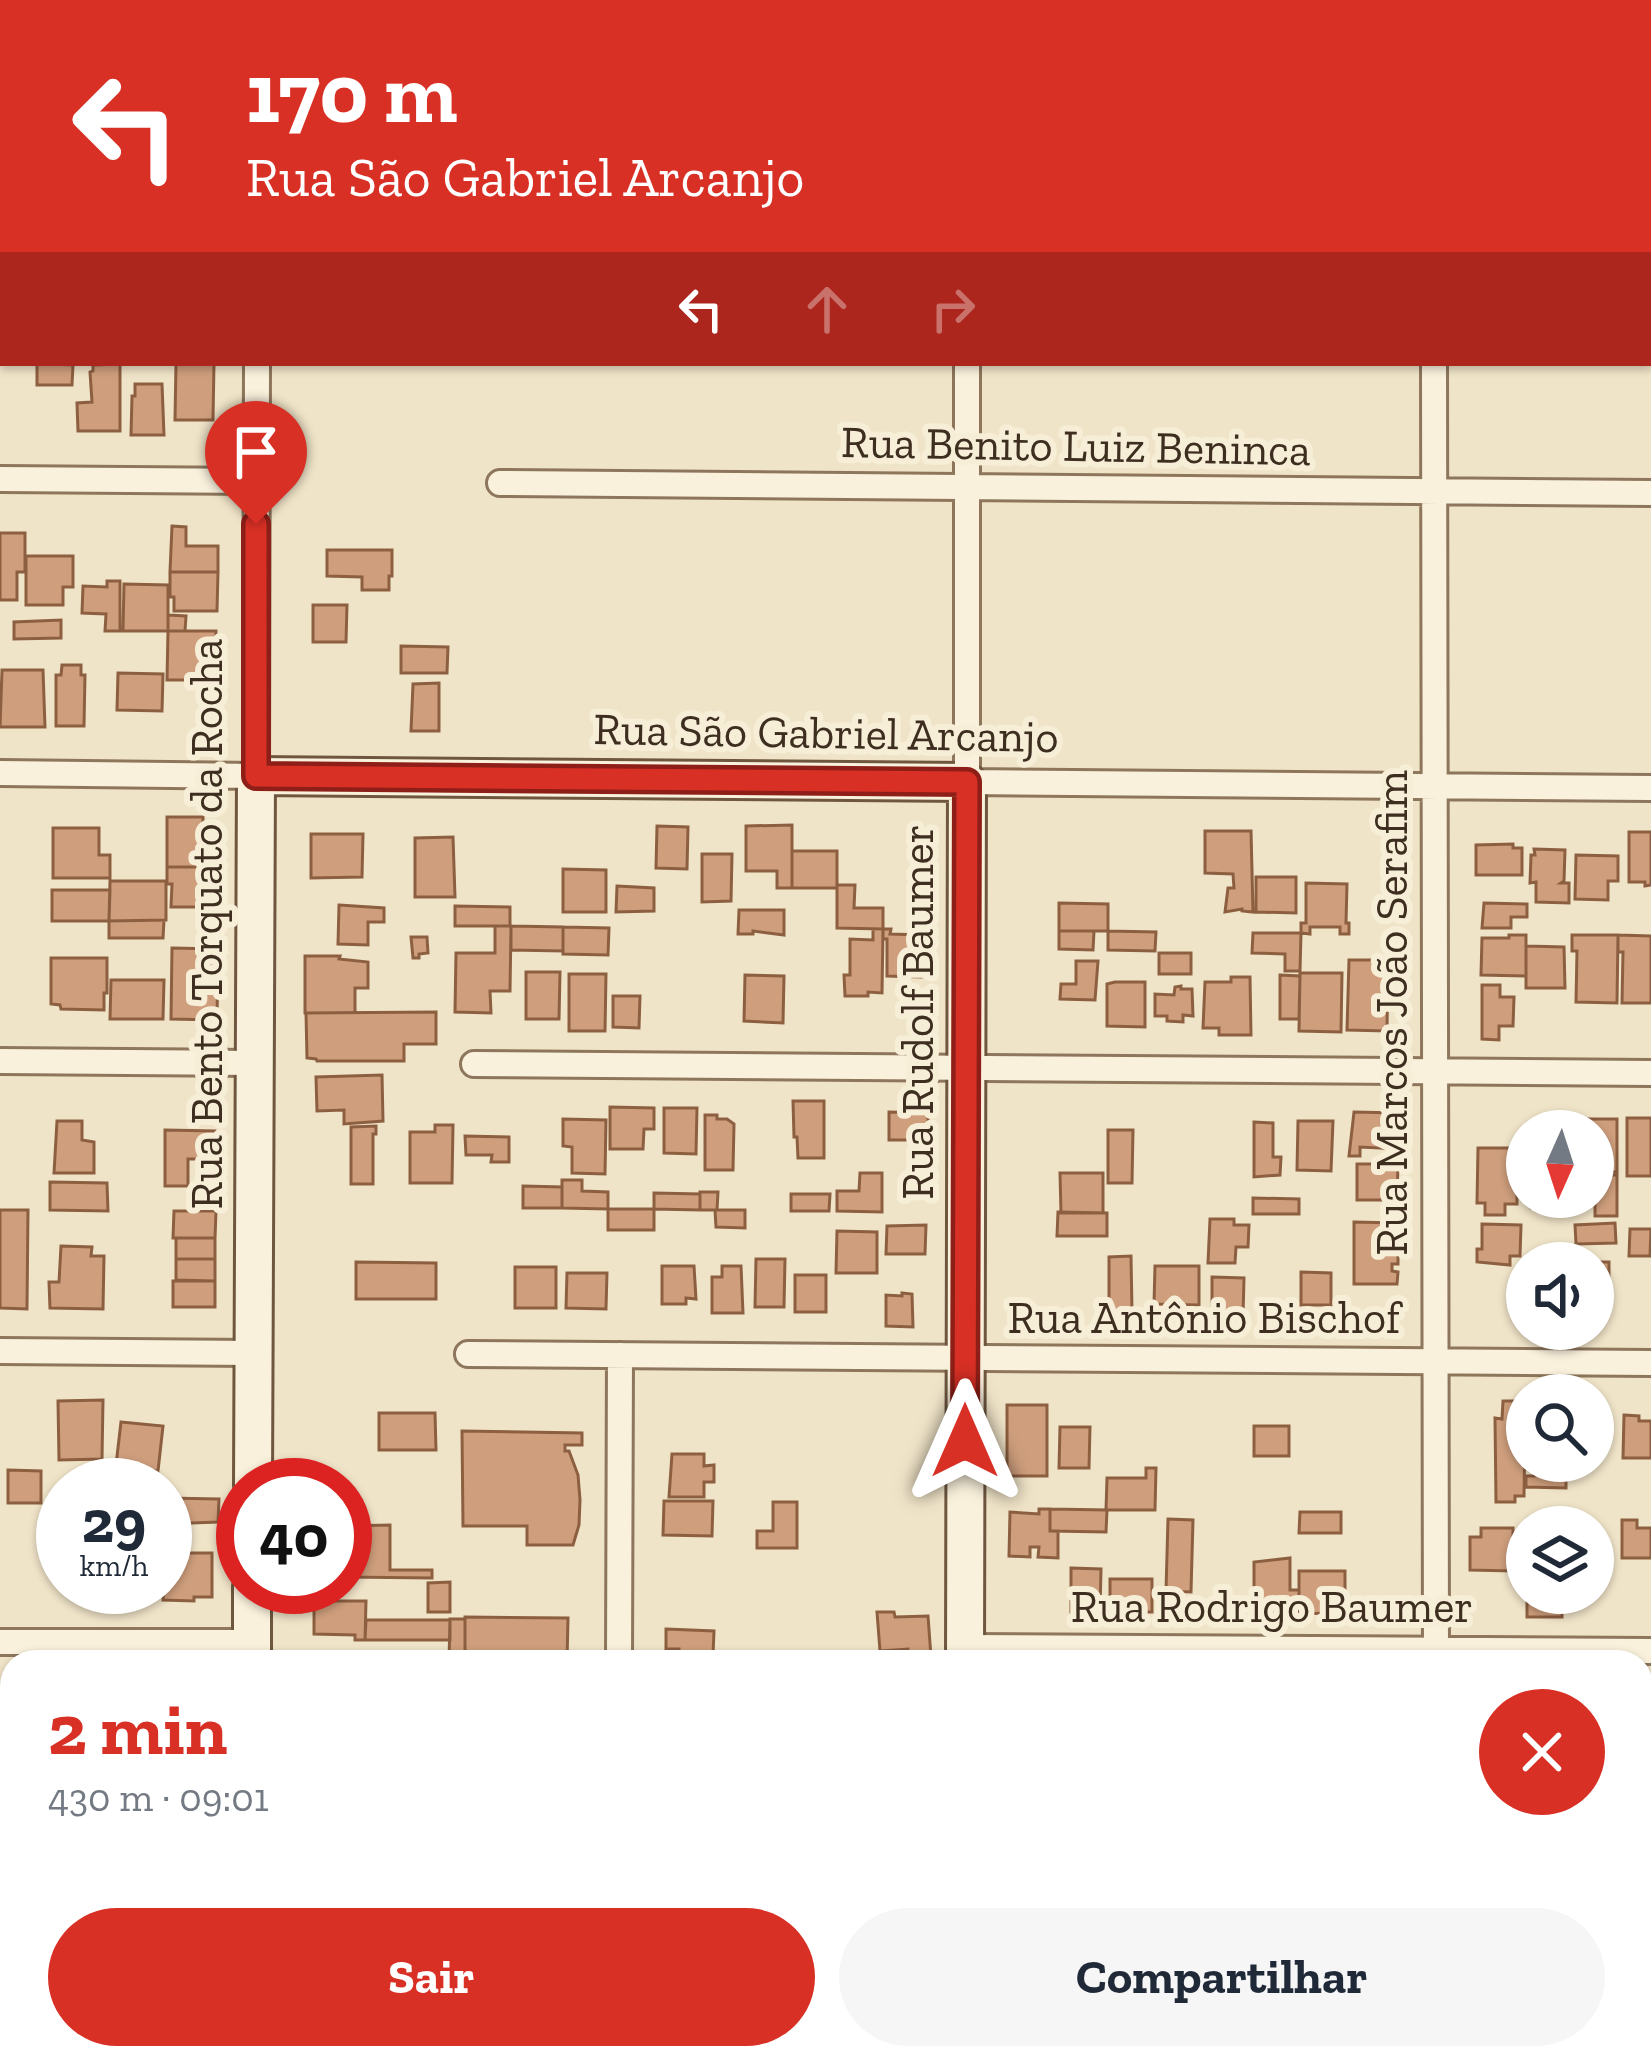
<!DOCTYPE html>
<html lang="pt">
<meta charset="utf-8">
<style>
body{margin:0;font-family:"Zilla Slab",serif;background:#f6f6f7;color:#1f2937;height:100vh;display:flex;flex-direction:column;font-size:45px;white-space:nowrap}
*{box-sizing:border-box;margin:0}
p{font-size:39px;color:#747a83}
.icon{flex:none;width:66px;height:66px;fill:none;stroke:currentColor;stroke-width:2;stroke-linecap:round;stroke-linejoin:round}
.map{position:relative;flex:1;overflow:hidden}
.panel{position:absolute;left:0px;top:1650px;width:1653px;height:420px;display:flex;flex-direction:column;background:#fff;border-radius:36px 36px 0 0;box-shadow:0 3px 9px #0004}
.panel>*{flex:none}
.banner{position:absolute;left:0px;top:0px;width:1653px;height:366px;box-shadow:0 3px 9px #0004;background:#d93025;color:#fff;overflow:hidden}
.needle{width:78px;rotate:183deg}
.controls{position:absolute;left:1506px;top:1110px;display:grid;gap:24px}
.controls a{display:grid;place-items:center;width:108px;height:108px;border-radius:50%;background:#fff;box-shadow:0 3px 9px #0004;font-size:60px}
.speed{position:absolute;left:36px;top:1458px;display:flex;gap:24px;font-size:60px;font-weight:700;text-align:center}
.speed>*{display:grid;place-content:center;width:156px;height:156px;border-radius:50%;background:#fff;box-shadow:0 3px 9px #0004;line-height:1}
.speed small{font-size:30px;font-weight:400}
.speed .limit{border:18px solid #d22;background:#fff;color:#111}
.pin{position:absolute;display:grid;place-items:center;width:102px;height:102px;color:#fff;margin:-123px -51px;border-radius:50% 50% 50% 0;rotate:-45deg;box-shadow:0 0 12px #0007}
.pin .icon{rotate:45deg}
.me{position:absolute;width:132px;margin:-66px;rotate:0deg;stroke-linejoin:round;filter:drop-shadow(0 0 9px #0008)}
.turn{display:flex;align-items:center;gap:42px;height:252px;padding:0 48px;font-size:54px}
.turn .icon{width:156px;height:156px;stroke-width:2.5}
.turn b{display:block;font-size:84px;line-height:102px}
.lanes{display:flex;align-items:center;height:114px;padding:0 48px;background:#0003;justify-content:center;gap:60px;direction:ltr}
.lanes .off{opacity:.35}
.round{display:grid;place-items:center;flex:none;width:126px;height:126px;border-radius:63px;background:#f6f6f7}
.summary{display:flex;align-items:center;justify-content:space-between;height:204px;padding:0 48px}
h1{font-size:72px;font-weight:800;line-height:90px;color:#d93025}
.cta{display:flex;gap:24px;margin-top:auto;padding:24px 48px}
.cta a{flex:1;height:138px;border-radius:72px;background:#d93025;color:#fff;font-size:48px;font-weight:800;line-height:138px;text-align:center}
.cta a+a{background:#f6f6f7;color:#1f2937}
.map>svg:first-child{display:block}
.building{fill:#cf9f7d;stroke:#8d5f41;stroke-width:3}
.lines{fill:none;stroke-linecap:round;stroke-linejoin:round}
.street-casing{stroke:#8d765c;stroke-width:30}
.secondary-casing{stroke:#6f573f;stroke-width:42}
.street{stroke:#faf1dc;stroke-width:24}
.secondary{stroke:#faf1dc;stroke-width:36}
.route-casing{stroke:#8d1f18;stroke-width:30}
.route{stroke:#d93025;stroke-width:21}
.labels{text-anchor:middle;dominant-baseline:central;stroke-width:12;stroke-linejoin:round;paint-order:stroke}
.street-label{font-size:45px;fill:#3d2e20;stroke:#f7eed8}
</style>
<div class="map">
<svg width="1651" height="2070" viewBox="0 0 1651 2070">
<rect width="100%" height="100%" fill="#f0e4c8"/>
<path class="building" d="M175 0H222V3H175Z
M330 0H400V3H330Z
M0 84H3V150H0Z
M0 242H3V297H0Z
M37 363 73 365 72 385H37Z
M176 363H214L213 420H175Z
M120 364V431H78L77 403 92 402 90 372 93 371V365Z
M135 384H162L164 435H131L132 396H135Z
M172 526 186 527V546H218V572H170Z
M0 533H25V572H17V600H0Z
M327 550H392V576H389V590H362V577L327 576Z
M26 556H73V587H63V605H26Z
M170 572H218L217 611H174V597H170Z
M107 581H120V631H105L106 614 82 613 83 586 107 587Z
M124 584 168 585V631H123Z
M313 605H347L346 642H313Z
M168 615 186 616 185 631H168Z
M61 620V638L14 639V622Z
M168 631H216V680H167Z
M401 646 448 647 447 673H401Z
M62 665H81V675H85L84 726H56V675H61Z
M2 670H43L45 727H0Z
M118 673 163 674 162 711 117 710Z
M439 683V731H411L413 684Z
M167 817H203V867H167Z
M792 825V888H777V871H746V826Z
M657 826 688 827 687 869 656 868Z
M53 828H99V855H110V878H53Z
M1205 831H1251L1253 912 1242 911V909L1225 912 1228 888H1234L1233 874 1205 873Z
M1629 832H1651V885L1645 886V882H1629Z
M311 834H363L362 877 311 878Z
M453 837 455 897H415V838Z
M1513 844V848H1522V875H1476V845Z
M1534 849 1565 850 1564 881 1561 883H1569V903L1536 902V882L1530 883 1531 855H1535Z
M792 851H837V888H792Z
M702 854H732L731 901 702 902Z
M1576 855 1618 856V881H1608V900L1575 899Z
M167 867H213L212 907H171L172 884H167Z
M563 869 606 870V912H563Z
M1256 877H1296V913L1256 912Z
M110 881H166V920L109 921Z
M1306 883 1347 884 1346 923H1349V934H1340V927H1310V934L1301 933V923H1306Z
M837 885H855L854 908H883V929L837 928Z
M617 886 654 888V911L616 912Z
M52 890H110L109 921H52Z
M1059 903 1108 904V931H1059Z
M1484 903 1527 904V917H1511V928H1482Z
M339 905 384 908V922H368V945L338 944Z
M455 906 510 907V926H455Z
M739 910H784V935L753 931V934H738Z
M164 920 163 938H109V921Z
M495 926H511L510 991H490L491 1013 455 1012 456 953H495Z
M511 926 563 927V951L511 950Z
M563 927 609 928 608 955 563 954Z
M873 929H883L882 993 868 992V996H845L844 975H850V939L873 940Z
M883 929H891L890 934 922 935 921 977 887 976V939H883Z
M1059 931H1094L1093 950 1059 949Z
M1108 931 1156 932 1155 951 1108 950Z
M1253 933H1301L1300 971H1285V954L1252 953Z
M1509 935H1526V976L1481 975 1482 938H1509Z
M1572 935H1618L1617 1003 1576 1002 1577 951H1572Z
M1618 935 1651 936V1003H1622L1623 952H1618Z
M411 937H427L428 953 419 954V958H413Z
M1526 946 1564 947 1565 988H1526Z
M172 948 218 949 217 1020 171 1019Z
M1159 953H1191V974H1159Z
M305 956H340L339 959 368 962V988H355V1013H305Z
M51 958H107V993H104V1010L61 1009 60 1005 51 1004Z
M1349 960H1388L1387 1031 1347 1030Z
M1076 961H1098L1095 1000 1060 999 1061 984H1076Z
M526 972H560L559 1019H526Z
M1300 973H1342L1341 1032 1299 1031Z
M569 974H606L605 1031H569Z
M745 975 784 976 783 1023 744 1021Z
M1280 975 1300 976 1299 1019H1280Z
M1231 977H1250L1251 1035H1219V1028H1203L1205 982H1231Z
M111 980H164L163 1019H110Z
M1115 982H1145V1027L1107 1026V984Z
M1482 985H1500V997H1514L1513 1026H1499V1040L1482 1039Z
M1181 986V989H1192L1193 1016 1183 1015V1022L1167 1021V1016H1155V994L1174 995 1175 987Z
M613 996H640L639 1028 613 1027Z
M436 1012V1044H404V1061H317L316 1059 307 1058 306 1013Z
M382 1075 383 1121 344 1124V1110L317 1111 316 1077Z
M793 1101H824V1158H798L797 1137H794Z
M610 1107 654 1108V1129H644L643 1149H610Z
M664 1108H697L696 1154 664 1153Z
M889 1112 928 1113V1140H889Z
M1354 1112 1398 1113V1149L1360 1147V1156H1349Z
M705 1115H717V1119H727L734 1124 733 1170H705Z
M1627 1118H1651V1176H1627Z
M563 1119 606 1120 605 1174 572 1173V1147L563 1146Z
M1573 1119H1617V1172L1593 1171V1131H1572Z
M57 1121H82V1140L94 1142V1173H54Z
M1298 1121H1333L1331 1171 1297 1170Z
M1254 1122 1273 1123V1157H1281L1280 1175 1254 1177Z
M435 1125H453L452 1183H410V1132H435Z
M376 1126V1134H373V1184H351V1127Z
M165 1130 215 1131V1159H188V1186H165Z
M1108 1130H1133L1132 1183H1108Z
M465 1136 509 1137V1162H491L492 1155H466Z
M1478 1148H1510L1509 1176H1517V1204H1505V1215H1485V1203H1477Z
M1357 1164H1398L1397 1200H1357Z
M860 1173H882V1212L837 1211V1191H859Z
M1060 1173H1103V1213H1061Z
M1595 1175H1617V1216H1595Z
M562 1180H582V1191L608 1192V1209L562 1208Z
M50 1182 107 1183 108 1211 50 1210Z
M523 1186 562 1187V1208H523Z
M700 1192H718L717 1210H700Z
M654 1193 700 1194V1210L654 1209Z
M791 1194H830L829 1211H791Z
M1531 1197H1565L1564 1208H1531Z
M1253 1198 1299 1199V1214H1253Z
M608 1209H654V1230H608Z
M0 1210H28L27 1309 0 1308Z
M715 1210H745V1228L716 1227Z
M174 1211H216L215 1238H173Z
M1058 1212 1107 1213V1236H1057Z
M1210 1219H1234V1225H1249L1248 1247H1236L1235 1263H1208Z
M1354 1222 1398 1223V1237L1393 1236 1392 1251H1398V1264H1392V1271L1398 1272 1397 1284H1354Z
M1615 1223 1616 1243 1576 1244 1575 1225Z
M1482 1224 1521 1225 1520 1256H1510V1265L1477 1262V1249H1482Z
M926 1225 925 1254H886L887 1226Z
M1630 1229H1651L1650 1256H1629Z
M837 1231 877 1232V1273H836Z
M176 1238H215V1259H176Z
M61 1246 92 1247 91 1256H104L103 1309 50 1308 49 1282H59Z
M1131 1256 1132 1311H1109V1257Z
M176 1259H215V1281L176 1280Z
M756 1259H785L784 1307H755Z
M356 1262 436 1263V1299H356Z
M1571 1262H1609V1281H1593V1263Z
M662 1266H694L696 1299 686 1298V1304H662Z
M722 1266H741L743 1313H712V1277H722Z
M1155 1266H1199V1305L1154 1304Z
M515 1267H556V1308H515Z
M1301 1272 1331 1273V1305H1301Z
M567 1273H607L606 1309 566 1308Z
M795 1275H826V1312H795Z
M1212 1277 1244 1278 1243 1316H1212Z
M173 1281H215V1307H173Z
M902 1293 912 1294 913 1327 886 1326V1295L902 1296Z
M103 1400 102 1459 59 1460 58 1401Z
M1503 1401H1522L1521 1432H1525L1524 1496H1515V1502H1496L1495 1418 1502 1419Z
M1007 1405H1047V1476H1007Z
M379 1413H435L436 1450H379Z
M1624 1415 1639 1416V1421H1651V1458H1623Z
M121 1422 163 1426 158 1471 145 1470 144 1485 114 1482Z
M1254 1426H1289V1456H1254Z
M1060 1427H1090L1089 1468H1059Z
M462 1431 582 1433V1445H565V1451H569L578 1475 580 1500 579 1525 573 1545H527V1526H463Z
M672 1454H704V1466L714 1465V1482H704V1497H669Z
M1534 1461H1566V1488L1526 1487V1476H1534Z
M1146 1468H1156L1155 1510H1106L1107 1478H1146Z
M8 1470 41 1471V1503H8Z
M165 1498 219 1499 218 1522 165 1524Z
M664 1501H713L712 1536 663 1535Z
M773 1502H797V1548H757V1531H773Z
M1039 1509H1050V1531H1058V1558L1038 1557 1039 1547H1030V1557L1009 1556 1010 1512 1039 1514Z
M1050 1509 1107 1510 1106 1532 1050 1531Z
M1300 1512H1341V1533H1299Z
M1168 1519 1193 1520 1191 1592 1166 1591Z
M1622 1520H1637V1528H1651V1558H1622Z
M390 1525V1570H432V1578L345 1577V1526Z
M1481 1528H1513V1571L1470 1570V1537H1481Z
M167 1553H212V1597H194V1601L163 1600Z
M1290 1558V1590H1299V1611L1254 1614V1562Z
M1071 1568 1101 1569 1100 1612H1071Z
M1299 1571H1345V1614L1299 1613Z
M1110 1579H1152V1612H1144V1617L1110 1616Z
M450 1582V1612H428V1583Z
M1527 1593H1562V1617H1527Z
M314 1601H366L365 1640H355V1635L314 1634Z
M877 1612H894L895 1617 928 1616 931 1657H909L908 1649 880 1651Z
M465 1617 568 1618 567 1662H465Z
M450 1619H465V1662H449Z
M366 1620H450V1640H365Z
M666 1629 714 1631 713 1655H679V1649H666Z
M304 1653H385V1662H304Z
M0 1689H12V1753L0 1752Z
M1641 1694H1651V1750L1649 1746H1641Z
M1641 1755H1644L1643 1773 1651 1774V1793L1641 1792Z
M0 1768H12V1788H0Z
M12 1832V1889H2V1851L12 1850Z
M1641 1960H1651V1983L1641 1982Z
M0 1982 12 1983V2041H0Z
M103 2058H161V2070H103Z
M513 2058H581V2068H513Z
M0 2061H46V2070H0Z
M698 2062 721 2063V2070H698Z
M1534 2063 1569 2065V2070H1535Z
M1334 2064H1397V2070H1334Z
M1470 2064 1535 2066V2070H1470Z
M1569 2065 1599 2066V2070H1569Z"/>
<g class="lines">
<defs>
<path id="street" d="M259 3V0
M968 3V0
M1435 3V0
M0 190H3
M1650 205H1651
M967 363V782L1651 788
M1434 363 1436 1662
M0 479 257 481
M500 483 1651 493
M0 773 256 776 257 363
M0 1061 254 1063
M474 1064 1651 1073
M0 1351 253 1353
M468 1354 1651 1363
M0 1642H252
M965 1647 1651 1651
M619 1662 620 1355
M0 1931H12
M1437 2058V2070
M617 2070V2058"/>
<path id="secondary" d="M253 1485 256 776 967 782 965 1662
M252 1662V1587
M250 2070V2058
M964 2070V2058"/>
</defs>
<use href="#street" class="street-casing"/>
<use href="#secondary" class="secondary-casing"/>
<use href="#street" class="street"/>
<use href="#secondary" class="secondary"/>
</g>
<g class="lines">
<defs>
<path id="route" d="M256 524V776L967 782 965 1441"/>
</defs>
<use href="#route" class="route-casing"/>
<use href="#route" class="route"/>
</g>
<g class="labels">
<g class="street-label">
<text transform="translate(1076 446) rotate(1)">Rua Benito Luiz Beninca</text>
<text transform="translate(826 733) rotate(1)">Rua São Gabriel Arcanjo</text>
<text transform="translate(207 924) rotate(-90)">Rua Bento Torquato da Rocha</text>
<text transform="translate(918 1012) rotate(-90)">Rua Rudolf Baumer</text>
<text transform="translate(1392 1013) rotate(-90)">Rua Marcos João Serafim</text>
<text x="1204" y="1318">Rua Antônio Bischof</text>
<text x="1272" y="1607">Rua Rodrigo Baumer</text>
</g>
</g>
</svg>
<div class="controls">
<a><svg class="needle" viewBox="-14 -14 28 28"><path d="M0-13l5 13h-10z" fill="#e53935"/><path d="M0 13l5-13h-10z" fill="#747a83"/></svg></a>
<a><svg class="icon" aria-label="sound" viewBox="0 0 24 24"><path d="M4 9h4l5-4v14l-5-4H4zM17 9q2 3 0 6"/></svg></a>
<a><svg class="icon" aria-label="search" viewBox="0 0 24 24"><circle cx="10" cy="10" r="6"/><path d="M15 15l6 6"/></svg></a>
<a><svg class="icon" aria-label="layers" viewBox="0 0 24 24"><path d="M12 4l9 5-9 5-9-5zM3 14l9 5 9-5"/></svg></a>
</div>
<div class="speed"><div>29<small>km/h</small></div><div class="limit">40</div></div>
<div class="pin" style="left:256px;top:524px;background:#d93025"><svg class="icon" aria-label="arrive" viewBox="0 0 24 24"><path d="M6 21V4h12l-3 4 3 4H6"/></svg></div>
<svg class="me" style="left:965px;top:1441px" viewBox="-20 -20 40 40"><path d="M0-17L14 15 0 8-14 15z" fill="#d93025" stroke="#fff" stroke-width="4"/></svg>
<div class="banner">
<div class="turn"><svg class="icon" aria-label="left" viewBox="0 0 24 24"><path d="M17 20v-9H6M10 6l-5 5 5 5"/></svg><div><b>170 m</b>Rua São Gabriel Arcanjo</div></div>
<div class="lanes"><svg class="icon" aria-label="left" viewBox="0 0 24 24"><path d="M17 20v-9H6M10 6l-5 5 5 5"/></svg><svg class="icon off" aria-label="ahead" viewBox="0 0 24 24"><path d="M12 20V5M6 11l6-6 6 6"/></svg><svg class="icon off" aria-label="right" viewBox="0 0 24 24"><path d="M7 20v-9h11M14 6l5 5-5 5"/></svg></div>
</div>
<section class="panel">
<div class="summary"><div><h1>2 min</h1><p>430 m · 09:01</p></div><a class="round" style="background:#d93025;color:#fff"><svg class="icon" aria-label="close" viewBox="0 0 24 24"><path d="M6 6l12 12M18 6L6 18"/></svg></a></div>
<div class="cta"><a>Sair</a><a>Compartilhar</a></div>
</section>
</div>
